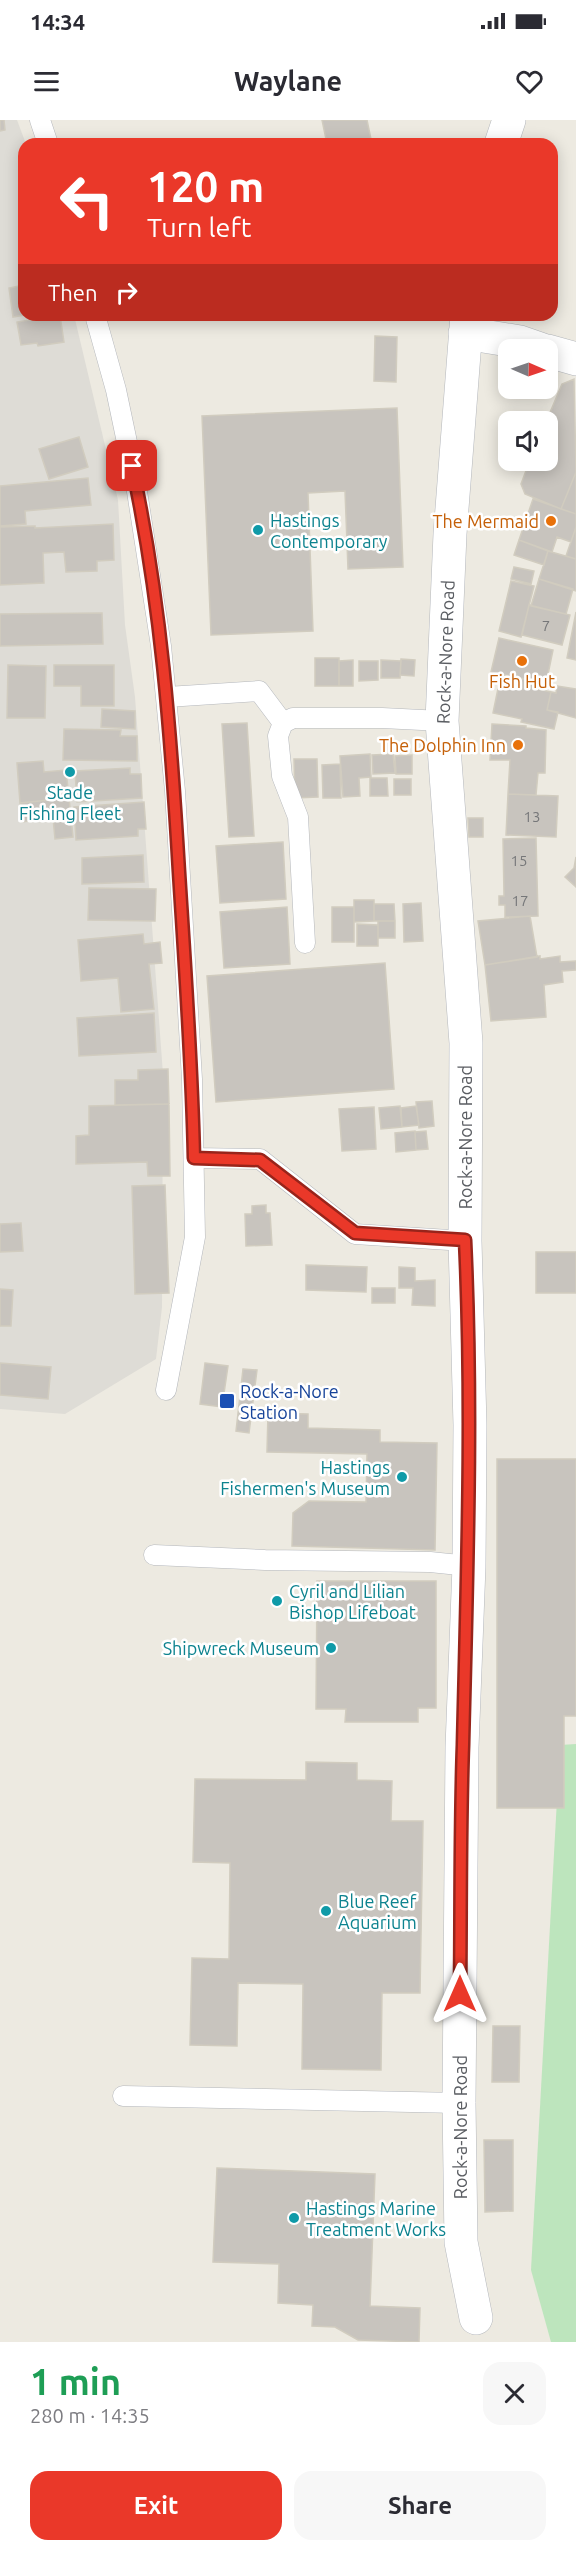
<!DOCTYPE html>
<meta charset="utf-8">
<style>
body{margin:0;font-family:Ubuntu,sans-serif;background:#f7f7f7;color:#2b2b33;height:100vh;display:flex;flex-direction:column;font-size:22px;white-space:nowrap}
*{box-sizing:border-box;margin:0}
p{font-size:20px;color:#7c7c81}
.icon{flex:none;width:33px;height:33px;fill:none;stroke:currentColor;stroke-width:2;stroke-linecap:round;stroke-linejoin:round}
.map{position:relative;height:2222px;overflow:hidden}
.details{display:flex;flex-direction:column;background:#fff;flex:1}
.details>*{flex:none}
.guide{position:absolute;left:18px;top:18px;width:540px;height:183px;border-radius:18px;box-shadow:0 3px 15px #0003;background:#ea3829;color:#fff;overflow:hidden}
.needle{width:39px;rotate:92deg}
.controls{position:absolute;left:498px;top:219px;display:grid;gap:12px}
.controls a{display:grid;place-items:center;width:60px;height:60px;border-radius:12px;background:#fff;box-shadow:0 3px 15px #0003;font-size:30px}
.pin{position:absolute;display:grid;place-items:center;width:51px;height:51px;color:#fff;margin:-26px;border-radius:12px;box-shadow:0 3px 9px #0006}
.me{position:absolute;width:66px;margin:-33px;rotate:0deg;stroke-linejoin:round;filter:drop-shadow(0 0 4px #0008)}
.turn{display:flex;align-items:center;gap:21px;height:126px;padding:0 30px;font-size:27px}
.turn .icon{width:78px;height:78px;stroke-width:2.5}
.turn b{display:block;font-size:42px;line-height:51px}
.then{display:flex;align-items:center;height:57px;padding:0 30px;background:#0003;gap:12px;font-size:22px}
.round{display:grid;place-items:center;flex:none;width:63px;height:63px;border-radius:18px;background:#f7f7f7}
.head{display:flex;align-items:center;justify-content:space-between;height:102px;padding:0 30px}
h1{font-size:36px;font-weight:700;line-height:45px;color:#1e9e55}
.action{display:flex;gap:12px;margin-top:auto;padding:12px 30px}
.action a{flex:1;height:69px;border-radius:18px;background:#ea3829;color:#fff;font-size:24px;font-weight:700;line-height:69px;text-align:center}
.action a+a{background:#f7f7f7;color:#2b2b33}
.status{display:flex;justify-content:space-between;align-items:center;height:42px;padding:0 30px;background:#fff;direction:ltr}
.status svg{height:16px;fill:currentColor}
header{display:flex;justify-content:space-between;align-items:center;height:78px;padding:0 30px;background:#fff;font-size:27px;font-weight:700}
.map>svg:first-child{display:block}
.industrial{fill:#dedcd6}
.green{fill:#bde5bd}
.building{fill:#c8c4be;stroke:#d1ccbf;stroke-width:1.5}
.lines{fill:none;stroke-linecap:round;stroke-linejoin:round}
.service-casing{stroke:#b4b7bc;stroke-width:21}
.minor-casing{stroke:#b4b7bc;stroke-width:34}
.service{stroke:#fff;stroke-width:20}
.minor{stroke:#fff;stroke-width:33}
.route-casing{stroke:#98241b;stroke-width:15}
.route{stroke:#ea3829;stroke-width:10}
.food-dot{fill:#e8710a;stroke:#fff;stroke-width:2}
.culture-dot{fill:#0f9aa8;stroke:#fff;stroke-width:2}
.transit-dot{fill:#1a4fb4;stroke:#fff;stroke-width:2}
.labels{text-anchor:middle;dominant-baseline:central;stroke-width:5;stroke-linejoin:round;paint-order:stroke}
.number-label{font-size:15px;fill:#767779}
.culture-label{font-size:18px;fill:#0d838f;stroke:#fff;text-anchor:start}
.food-label{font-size:18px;fill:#c56008;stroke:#fff;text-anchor:end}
.street-label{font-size:18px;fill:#5a5d62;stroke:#fff}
.transit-label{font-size:18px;fill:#164399;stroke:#fff;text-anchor:start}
</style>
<div class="status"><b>14:34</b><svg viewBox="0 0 49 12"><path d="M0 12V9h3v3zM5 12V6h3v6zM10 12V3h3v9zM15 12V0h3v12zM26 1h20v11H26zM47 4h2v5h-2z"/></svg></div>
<header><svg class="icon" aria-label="menu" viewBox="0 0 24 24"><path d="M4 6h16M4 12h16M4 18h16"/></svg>Waylane<svg class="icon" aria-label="heart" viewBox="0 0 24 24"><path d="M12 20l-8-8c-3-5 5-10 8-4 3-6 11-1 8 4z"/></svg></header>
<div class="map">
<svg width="576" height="2222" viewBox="0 0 576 2222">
<rect width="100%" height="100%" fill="#edeae1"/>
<path class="industrial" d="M0 0H17L26 24H24V195H74L118 380 125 505 135 577 163 954 162 1187 156 1239 65 1294 0 1289Z"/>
<path class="green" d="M576 1624V2222H551L531 2150 560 1625Z"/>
<path class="building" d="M0 0H4L5 10 0 11Z
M322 0H367L372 24H327Z
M24 165V195L13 197 9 168Z
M60 195 64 222 38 226 37 223 21 225 17 202Z
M375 216 397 217 396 262 374 261Z
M574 259 576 352 561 389 525 374 521 364 530 340H548L546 302 562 264Z
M397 288 403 447 348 449 345 371 308 373 313 511 211 515 202 296Z
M79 317 88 347 49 359 39 329Z
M576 352V394L561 389Z
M88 358 91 385 25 391 26 404 0 406V366Z
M533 379 576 394V407L571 422 557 417 552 432 519 420Z
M113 404 114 440 97 441V451L66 452 64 432 43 433 44 463 0 465V407L35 406V408Z
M576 407V439L566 436Z
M519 420 548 431 544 445 514 435Z
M548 431 576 439V471L539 459Z
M514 447 534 451 531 464 511 459Z
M539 459 573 469 566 494 531 486Z
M511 461 534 466 521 517 499 511Z
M529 485 570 495 562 525 522 515Z
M576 492V540L567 538Z
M102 493 103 524 0 526V494Z
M499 518 553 530 546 564 491 552Z
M315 538H339V566H315Z
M401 539 415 540 414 556 400 555Z
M353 540V566H339V541Z
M381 540 401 541 400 558H381Z
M359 541H378V560L359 561Z
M8 545 46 546 45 598H7Z
M54 545H114V586H81V566H54Z
M501 554 535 561 533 568 551 572 547 590 558 592 554 609 521 602 522 599 493 593Z
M557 566 576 569V598L547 590 551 572 556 573Z
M102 589 135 591V609L101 607Z
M247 603 254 716 229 717 222 604Z
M492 604 526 606V608L546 610 545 653H538L536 675 508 674 510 640H490Z
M64 609 121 610 120 616H137V641L63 640Z
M370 634 371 657 359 658 360 676 343 677 340 636Z
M393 634 395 653 373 654 372 635Z
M412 635V654H396L395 636Z
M294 639H317L318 677 295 678Z
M43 641 44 652 66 650 69 678 20 683 17 643Z
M340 644 341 678H323L322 645Z
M130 648V654H141L142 678 77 682 75 651Z
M370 658H387L388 676H370Z
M394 659H411V675H394Z
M508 674 558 676 556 717 506 715Z
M69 678 73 717 55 719 53 698 22 702 20 683Z
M144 682 146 709H138V716L76 720 74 687Z
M468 698H483V717H469Z
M536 718 538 796 505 797V785H499V776H504L503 719Z
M283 722 286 779 220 783 216 726Z
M143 735 144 762 82 764V738Z
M576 737V767L565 757 574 748Z
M89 768 156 769 155 801 88 800Z
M354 780H374V801L354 802Z
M421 783 423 821 404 822 403 784Z
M374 784H394L395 801H374Z
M287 787 290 844 224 848 220 792Z
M332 787H354V822H332Z
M530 796 537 837 485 845 478 801Z
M378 801H395V818H378Z
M357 804 378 805V826H357Z
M143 814 144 824 160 822 162 843 149 844 154 889 121 892 118 858 81 861 78 820Z
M540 836V839L560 836V842L576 841V850L562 851 563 862 544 865 546 897 491 901 485 845Z
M385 843 394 969 216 982 207 856Z
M154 893 156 932 79 936 77 898Z
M168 949 169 984 115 985V960H138V950Z
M432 981 434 1006 419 1008 416 982Z
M169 984 170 1056H148L147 1042 76 1044V1016L89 1015V986Z
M400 986 402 1007 381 1009 379 988Z
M416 986 419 1005 402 1007 401 988Z
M374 987 376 1029 342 1031 339 989Z
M415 1011 416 1030 396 1032 395 1013Z
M426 1011 428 1029 416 1030 415 1012Z
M165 1065 169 1173 135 1174 132 1066Z
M266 1085V1093H270L272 1125 246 1126 245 1094H252V1086Z
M21 1103 23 1131 0 1132V1104Z
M536 1132H576V1173H536Z
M306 1145 367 1147 366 1172 306 1170Z
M399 1147 415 1148V1161L435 1160V1186L412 1185 413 1168H399Z
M372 1168H395V1183H372Z
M0 1169 13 1170 11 1206H0Z
M0 1243 51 1247 48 1279 0 1275Z
M205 1243 228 1246 222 1287 200 1284Z
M243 1249 257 1250 249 1313 236 1311Z
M268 1293 308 1294V1308L380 1310V1322L437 1323 435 1430 292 1426 293 1393 309 1381 366 1382 367 1334 267 1332Z
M497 1339H576V1596H564V1688H497Z
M317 1461H436V1588H418V1602H345L346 1589H316Z
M306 1642 357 1643V1660L392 1661 391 1701H423L420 1873H382L381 1950 302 1949 303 1864 238 1863 237 1926 190 1925 192 1838 229 1839 230 1743 193 1742 195 1659 306 1660Z
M493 1906H520L519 1962H492Z
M484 2020H513V2091L485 2092Z
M217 2048 375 2054 370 2186 420 2188 419 2222 358 2220 335 2207 312 2206 313 2185 278 2183 279 2144 213 2142Z"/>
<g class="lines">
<defs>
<path id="service" d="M40 0 48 24
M95 195 116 270 136 365 161 526 175 671 192 959 195 1117 166 1270
M167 577 259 571 283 603
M305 823 298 697 282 656 278 616 283 603 293 598H382L442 601
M194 1038 260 1039 355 1114 465 1121
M154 1435 265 1440 430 1442 469 1446
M123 1976 459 1983"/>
<path id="minor" d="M501 24 509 0
M467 195 450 414 442 601 466 923 465 1121 470 1305 469 1446 462 1627 459 1983 461 2122 476 2198
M465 213 520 222 543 230
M548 231 576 239"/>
</defs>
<use href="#service" class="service-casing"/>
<use href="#minor" class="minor-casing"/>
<use href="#service" class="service"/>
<use href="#minor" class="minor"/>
</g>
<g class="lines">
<defs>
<path id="route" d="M132 346C161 480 171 616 179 752 185 847 192 942 194 1038L260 1040 355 1113 465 1120C473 1289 467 1456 463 1625 460 1708 461 1791 460 1874"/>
</defs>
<use href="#route" class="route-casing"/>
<use href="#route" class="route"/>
</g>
<g class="food-dot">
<circle cx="551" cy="401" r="6"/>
<circle cx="522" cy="541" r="6"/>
<circle cx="518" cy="625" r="6"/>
</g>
<g class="culture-dot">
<circle cx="258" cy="410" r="6"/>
<circle cx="70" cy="652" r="6"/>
<circle cx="402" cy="1357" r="6"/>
<circle cx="277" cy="1481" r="6"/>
<circle cx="331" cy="1528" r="6"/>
<circle cx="326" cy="1791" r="6"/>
<circle cx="294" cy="2098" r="6"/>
</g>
<rect class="transit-dot" x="219" y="1273" width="16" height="16" rx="3"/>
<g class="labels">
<g class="number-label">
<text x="546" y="505">7</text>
<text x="532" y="696">13</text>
<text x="519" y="740">15</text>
<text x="520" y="780">17</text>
</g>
<g class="culture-label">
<text x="270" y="400">Hastings<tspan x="270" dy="21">Contemporary</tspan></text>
<text x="70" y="672" text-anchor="middle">Stade<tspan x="70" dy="21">Fishing Fleet</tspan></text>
<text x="390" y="1347" text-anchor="end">Hastings<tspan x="390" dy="21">Fishermen's Museum</tspan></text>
<text x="289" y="1471">Cyril and Lilian<tspan x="289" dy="21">Bishop Lifeboat</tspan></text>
<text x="319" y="1528" text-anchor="end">Shipwreck Museum</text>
<text x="338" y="1781">Blue Reef<tspan x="338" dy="21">Aquarium</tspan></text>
<text x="306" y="2088">Hastings Marine<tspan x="306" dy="21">Treatment Works</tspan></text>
</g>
<g class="food-label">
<text x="539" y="401">The Mermaid</text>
<text x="522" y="561" text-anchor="middle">Fish Hut</text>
<text x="506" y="625">The Dolphin Inn</text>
</g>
<g class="street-label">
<text transform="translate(445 532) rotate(-88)">Rock-a-Nore Road</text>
<text transform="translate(465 1017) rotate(-90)">Rock-a-Nore Road</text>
<text transform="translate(460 2007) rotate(-90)">Rock-a-Nore Road</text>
</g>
<g class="transit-label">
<text x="240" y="1271">Rock-a-Nore<tspan x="240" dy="21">Station</tspan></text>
</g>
</g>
</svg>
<div class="controls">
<a><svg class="needle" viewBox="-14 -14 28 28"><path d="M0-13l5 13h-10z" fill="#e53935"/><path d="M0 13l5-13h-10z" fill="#7c7c81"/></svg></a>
<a><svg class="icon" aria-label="sound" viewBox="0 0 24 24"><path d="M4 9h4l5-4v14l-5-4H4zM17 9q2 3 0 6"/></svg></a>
</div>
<div class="pin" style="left:132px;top:346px;background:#d93025"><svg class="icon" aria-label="arrive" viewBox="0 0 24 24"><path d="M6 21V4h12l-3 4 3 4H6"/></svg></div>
<svg class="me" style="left:460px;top:1874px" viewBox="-20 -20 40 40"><path d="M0-17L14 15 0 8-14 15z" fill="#ea3829" stroke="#fff" stroke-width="4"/></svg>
<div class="guide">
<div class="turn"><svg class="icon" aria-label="left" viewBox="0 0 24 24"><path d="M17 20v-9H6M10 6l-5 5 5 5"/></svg><div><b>120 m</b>Turn left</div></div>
<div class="then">Then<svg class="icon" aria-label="right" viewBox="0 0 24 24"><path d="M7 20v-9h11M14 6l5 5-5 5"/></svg></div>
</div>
</div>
<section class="details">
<div class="head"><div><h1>1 min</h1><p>280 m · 14:35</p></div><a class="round"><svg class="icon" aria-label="close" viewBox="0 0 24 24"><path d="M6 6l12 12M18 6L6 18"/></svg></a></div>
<div class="action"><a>Exit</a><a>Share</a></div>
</section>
